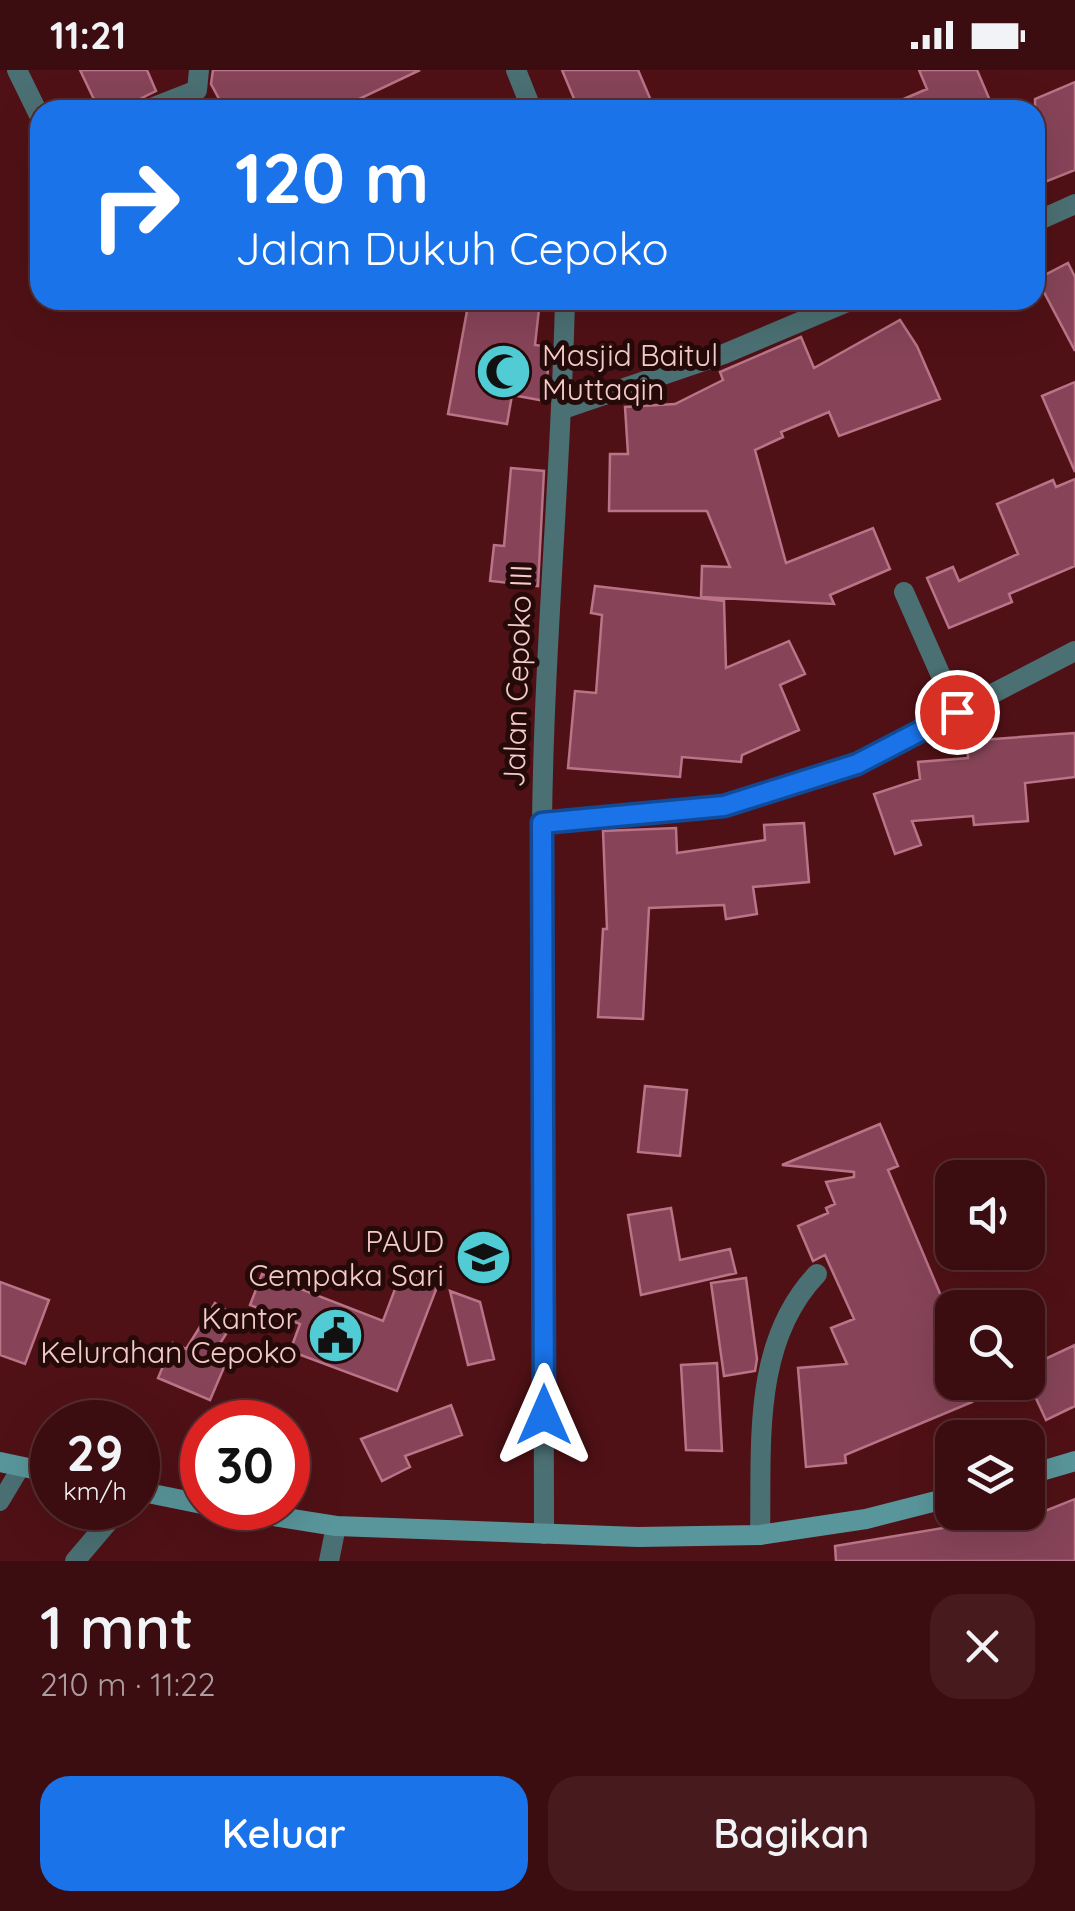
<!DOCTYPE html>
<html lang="id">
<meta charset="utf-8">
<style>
body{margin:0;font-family:Quicksand,sans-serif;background:#471b1e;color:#f1f3f6;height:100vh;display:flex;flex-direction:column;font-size:38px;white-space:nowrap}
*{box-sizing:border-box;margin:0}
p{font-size:32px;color:#ac9c9f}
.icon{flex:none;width:55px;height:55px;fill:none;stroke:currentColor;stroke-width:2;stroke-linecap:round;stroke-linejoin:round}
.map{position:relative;height:1491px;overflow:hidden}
.side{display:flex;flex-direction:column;background:#3c0d10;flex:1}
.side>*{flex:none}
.hud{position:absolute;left:30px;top:30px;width:1015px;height:210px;border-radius:30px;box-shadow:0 10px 40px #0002,0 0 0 2px #552d30;background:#1a73e8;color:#fff;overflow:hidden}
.tools{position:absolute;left:935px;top:1090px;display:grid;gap:20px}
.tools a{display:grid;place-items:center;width:110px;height:110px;border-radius:20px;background:#3c0d10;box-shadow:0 10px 40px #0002,0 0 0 2px #552d30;font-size:50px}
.speed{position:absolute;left:30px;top:1330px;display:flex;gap:20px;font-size:50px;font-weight:700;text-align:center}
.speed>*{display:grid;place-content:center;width:130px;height:130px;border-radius:50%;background:#3c0d10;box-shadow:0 10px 40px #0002,0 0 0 2px #552d30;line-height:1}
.speed small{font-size:25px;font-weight:400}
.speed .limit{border:15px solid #d22;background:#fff;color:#111}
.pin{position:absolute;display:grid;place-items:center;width:85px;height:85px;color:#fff;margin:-42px;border:5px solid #fff;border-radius:50%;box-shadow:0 2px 10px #0007}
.me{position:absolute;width:110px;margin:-55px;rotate:0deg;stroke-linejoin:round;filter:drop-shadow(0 0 8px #0008)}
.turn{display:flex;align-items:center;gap:35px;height:210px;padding:0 40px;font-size:45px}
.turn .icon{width:130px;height:130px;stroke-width:2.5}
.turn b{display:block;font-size:70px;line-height:85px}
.round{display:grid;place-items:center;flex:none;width:105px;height:105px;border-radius:30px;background:#471b1e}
.headline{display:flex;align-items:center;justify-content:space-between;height:170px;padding:0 40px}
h1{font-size:60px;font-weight:600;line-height:75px}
.action{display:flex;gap:20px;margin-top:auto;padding:20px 40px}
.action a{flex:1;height:115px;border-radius:30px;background:#1a73e8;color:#fff;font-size:40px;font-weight:600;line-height:115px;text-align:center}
.action a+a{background:#471b1e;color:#f1f3f6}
.status{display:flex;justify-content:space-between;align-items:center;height:70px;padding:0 50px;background:#3c0d10;direction:ltr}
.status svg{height:28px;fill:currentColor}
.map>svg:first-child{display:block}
.building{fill:#874459;stroke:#ba7387;stroke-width:2.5}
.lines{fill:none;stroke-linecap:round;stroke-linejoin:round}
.service{stroke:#4b7073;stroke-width:18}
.minor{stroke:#4b7073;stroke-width:20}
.secondary{stroke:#59969b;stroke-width:20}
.route-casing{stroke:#114b97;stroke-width:25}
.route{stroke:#1a73e8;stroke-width:18}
.labels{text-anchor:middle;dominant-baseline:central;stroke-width:10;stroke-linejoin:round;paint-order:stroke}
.poi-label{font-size:30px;fill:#f4cbc9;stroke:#250a0a;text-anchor:end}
.street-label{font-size:30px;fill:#f4cbc9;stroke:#250a0a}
</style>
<div class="status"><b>11:21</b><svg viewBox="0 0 49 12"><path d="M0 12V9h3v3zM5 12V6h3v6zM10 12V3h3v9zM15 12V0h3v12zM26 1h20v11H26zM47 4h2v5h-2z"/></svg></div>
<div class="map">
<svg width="1075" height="1491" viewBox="0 0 1075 1491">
<rect width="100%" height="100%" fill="#501116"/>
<path class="building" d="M80 0H147L156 21 136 31 132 40H99Z
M213 0H420L336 40H225L211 14Z
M562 0H638L655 40H591L588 32 577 36Z
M919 0H977L994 40H878L927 19Z
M1075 12V100L1035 116V29Z
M1068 193 1075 207V281L1037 209Z
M469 230H540L535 275 550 277 545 331 512 325 507 354 448 344Z
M900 250 917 276 940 329 839 366 829 342 781 362 783 367 755 380 786 493 873 458 890 499 830 525 834 534 701 527 702 496 730 497 707 441H609L610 384H628L625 337 675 334 723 310 720 302 801 267 814 298Z
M1075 312V402L1042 326Z
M511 398 544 401 538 516 490 511 494 475 504 476Z
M1075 409V496L1009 524 1012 532 949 558 927 508 953 497 959 511 1018 484 997 434 1053 410 1056 417Z
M595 516 724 531 726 598 789 571 805 604 780 615 799 660 742 685 741 692 682 687 680 707 568 698 575 621 596 623 602 545 591 543Z
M1075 663V707L1025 713 1028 751 974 755 973 746 912 751 921 775 895 784 874 724 920 709 918 692 968 688 967 671Z
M804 753 809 812 753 817 757 844 726 849 724 835 649 838 643 949 598 947 603 859H607L603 761 676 758 677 783 765 770 764 755Z
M645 1016 687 1020 680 1086 638 1082Z
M880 1054 898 1096 888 1100 952 1252 938 1260 952 1292V1312H962L972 1332 845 1385 846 1393 806 1397 798 1298 847 1294 831 1258 854 1249 825 1185 813 1191 798 1156 828 1143 826 1138 835 1134 826 1112 854 1107V1102L782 1095Z
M671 1138 680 1190 730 1179 736 1203 641 1225 628 1145Z
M401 1203 437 1217 397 1321 290 1281 300 1254 250 1235 262 1204 383 1251Z
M746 1208 757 1289 755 1301 724 1306 711 1213Z
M0 1212 49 1230 25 1294 0 1285Z
M450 1221 480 1232 494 1289 468 1295Z
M215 1233 237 1247 210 1289 225 1295 210 1330 158 1308 173 1273 186 1279Z
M1075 1275V1336L1046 1350 1028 1311V1297Z
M717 1293 722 1381 686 1380 681 1295Z
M451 1335 462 1365 405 1386 410 1397 382 1411 361 1369Z
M1075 1429V1491H836L835 1476 1045 1441Z"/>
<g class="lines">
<path class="service" d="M0 1432 21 1397"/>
<path class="minor" d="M17 0 40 47
M516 0 532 40
M146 40 197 20 199 0
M1035 152 1075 134
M563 339 724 284 852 230
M904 522 957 642
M542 753 724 736 857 694 1075 581
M544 1464C544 1226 540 989 542 752 544 577 561 404 565 230
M760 1465C762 1376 751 1273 817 1204
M75 1491 120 1438
M329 1491 336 1456"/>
<path class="secondary" d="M0 1392 52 1403
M1028 1405 1075 1391
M138 1421 202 1434
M223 1438 336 1456 638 1467 760 1465 866 1449 952 1427"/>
</g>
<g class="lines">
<defs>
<path id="route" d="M544 1345 542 753 724 736 857 694 957 642"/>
</defs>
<use href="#route" class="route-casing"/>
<use href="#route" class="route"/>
</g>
<defs>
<symbol id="mosque-disc" viewBox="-11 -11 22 22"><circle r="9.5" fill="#51ccd4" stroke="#250a0a"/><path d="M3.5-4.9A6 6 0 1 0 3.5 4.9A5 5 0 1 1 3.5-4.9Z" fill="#111"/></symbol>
<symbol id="school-disc" viewBox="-11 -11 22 22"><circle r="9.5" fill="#51ccd4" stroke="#250a0a"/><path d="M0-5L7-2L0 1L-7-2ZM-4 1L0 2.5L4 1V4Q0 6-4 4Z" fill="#111"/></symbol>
<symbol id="civic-disc" viewBox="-11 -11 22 22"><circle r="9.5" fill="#51ccd4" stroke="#250a0a"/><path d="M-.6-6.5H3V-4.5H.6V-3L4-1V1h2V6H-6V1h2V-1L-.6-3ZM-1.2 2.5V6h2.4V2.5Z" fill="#111"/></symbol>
</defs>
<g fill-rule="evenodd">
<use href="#mosque-disc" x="472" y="270" width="63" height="63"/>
<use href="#school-disc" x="452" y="1156" width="63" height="63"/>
<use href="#civic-disc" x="304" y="1234" width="63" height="63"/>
</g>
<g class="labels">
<g class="poi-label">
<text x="542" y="285" text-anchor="start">Masjid Baitul<tspan x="542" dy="34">Muttaqin</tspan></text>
<text x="444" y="1171">PAUD<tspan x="444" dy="34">Cempaka Sari</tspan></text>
<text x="297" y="1248">Kantor<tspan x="297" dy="34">Kelurahan Cepoko</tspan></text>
</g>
<g class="street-label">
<text transform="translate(517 606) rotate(-88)">Jalan Cepoko III</text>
</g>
</g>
</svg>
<div class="tools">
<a><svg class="icon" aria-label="sound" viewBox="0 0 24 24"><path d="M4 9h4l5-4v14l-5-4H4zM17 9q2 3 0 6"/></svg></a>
<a><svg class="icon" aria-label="search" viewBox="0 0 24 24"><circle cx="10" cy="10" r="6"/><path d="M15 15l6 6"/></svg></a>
<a><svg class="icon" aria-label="layers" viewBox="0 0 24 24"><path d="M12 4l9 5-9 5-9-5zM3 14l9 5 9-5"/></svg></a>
</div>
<div class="speed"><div>29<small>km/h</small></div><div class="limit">30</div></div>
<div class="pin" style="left:957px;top:642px;background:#d93025"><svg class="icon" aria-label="arrive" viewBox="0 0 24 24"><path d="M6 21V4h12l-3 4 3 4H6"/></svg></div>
<svg class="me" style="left:544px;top:1345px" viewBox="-20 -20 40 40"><path d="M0-17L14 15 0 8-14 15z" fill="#1a73e8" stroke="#fff" stroke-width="4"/></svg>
<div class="hud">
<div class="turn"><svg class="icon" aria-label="right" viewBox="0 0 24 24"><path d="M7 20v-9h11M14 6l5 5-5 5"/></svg><div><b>120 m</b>Jalan Dukuh Cepoko</div></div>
</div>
</div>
<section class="side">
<div class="headline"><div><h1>1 mnt</h1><p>210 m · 11:22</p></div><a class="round"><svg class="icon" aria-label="close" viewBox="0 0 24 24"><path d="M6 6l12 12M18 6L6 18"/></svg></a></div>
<div class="action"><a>Keluar</a><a>Bagikan</a></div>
</section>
